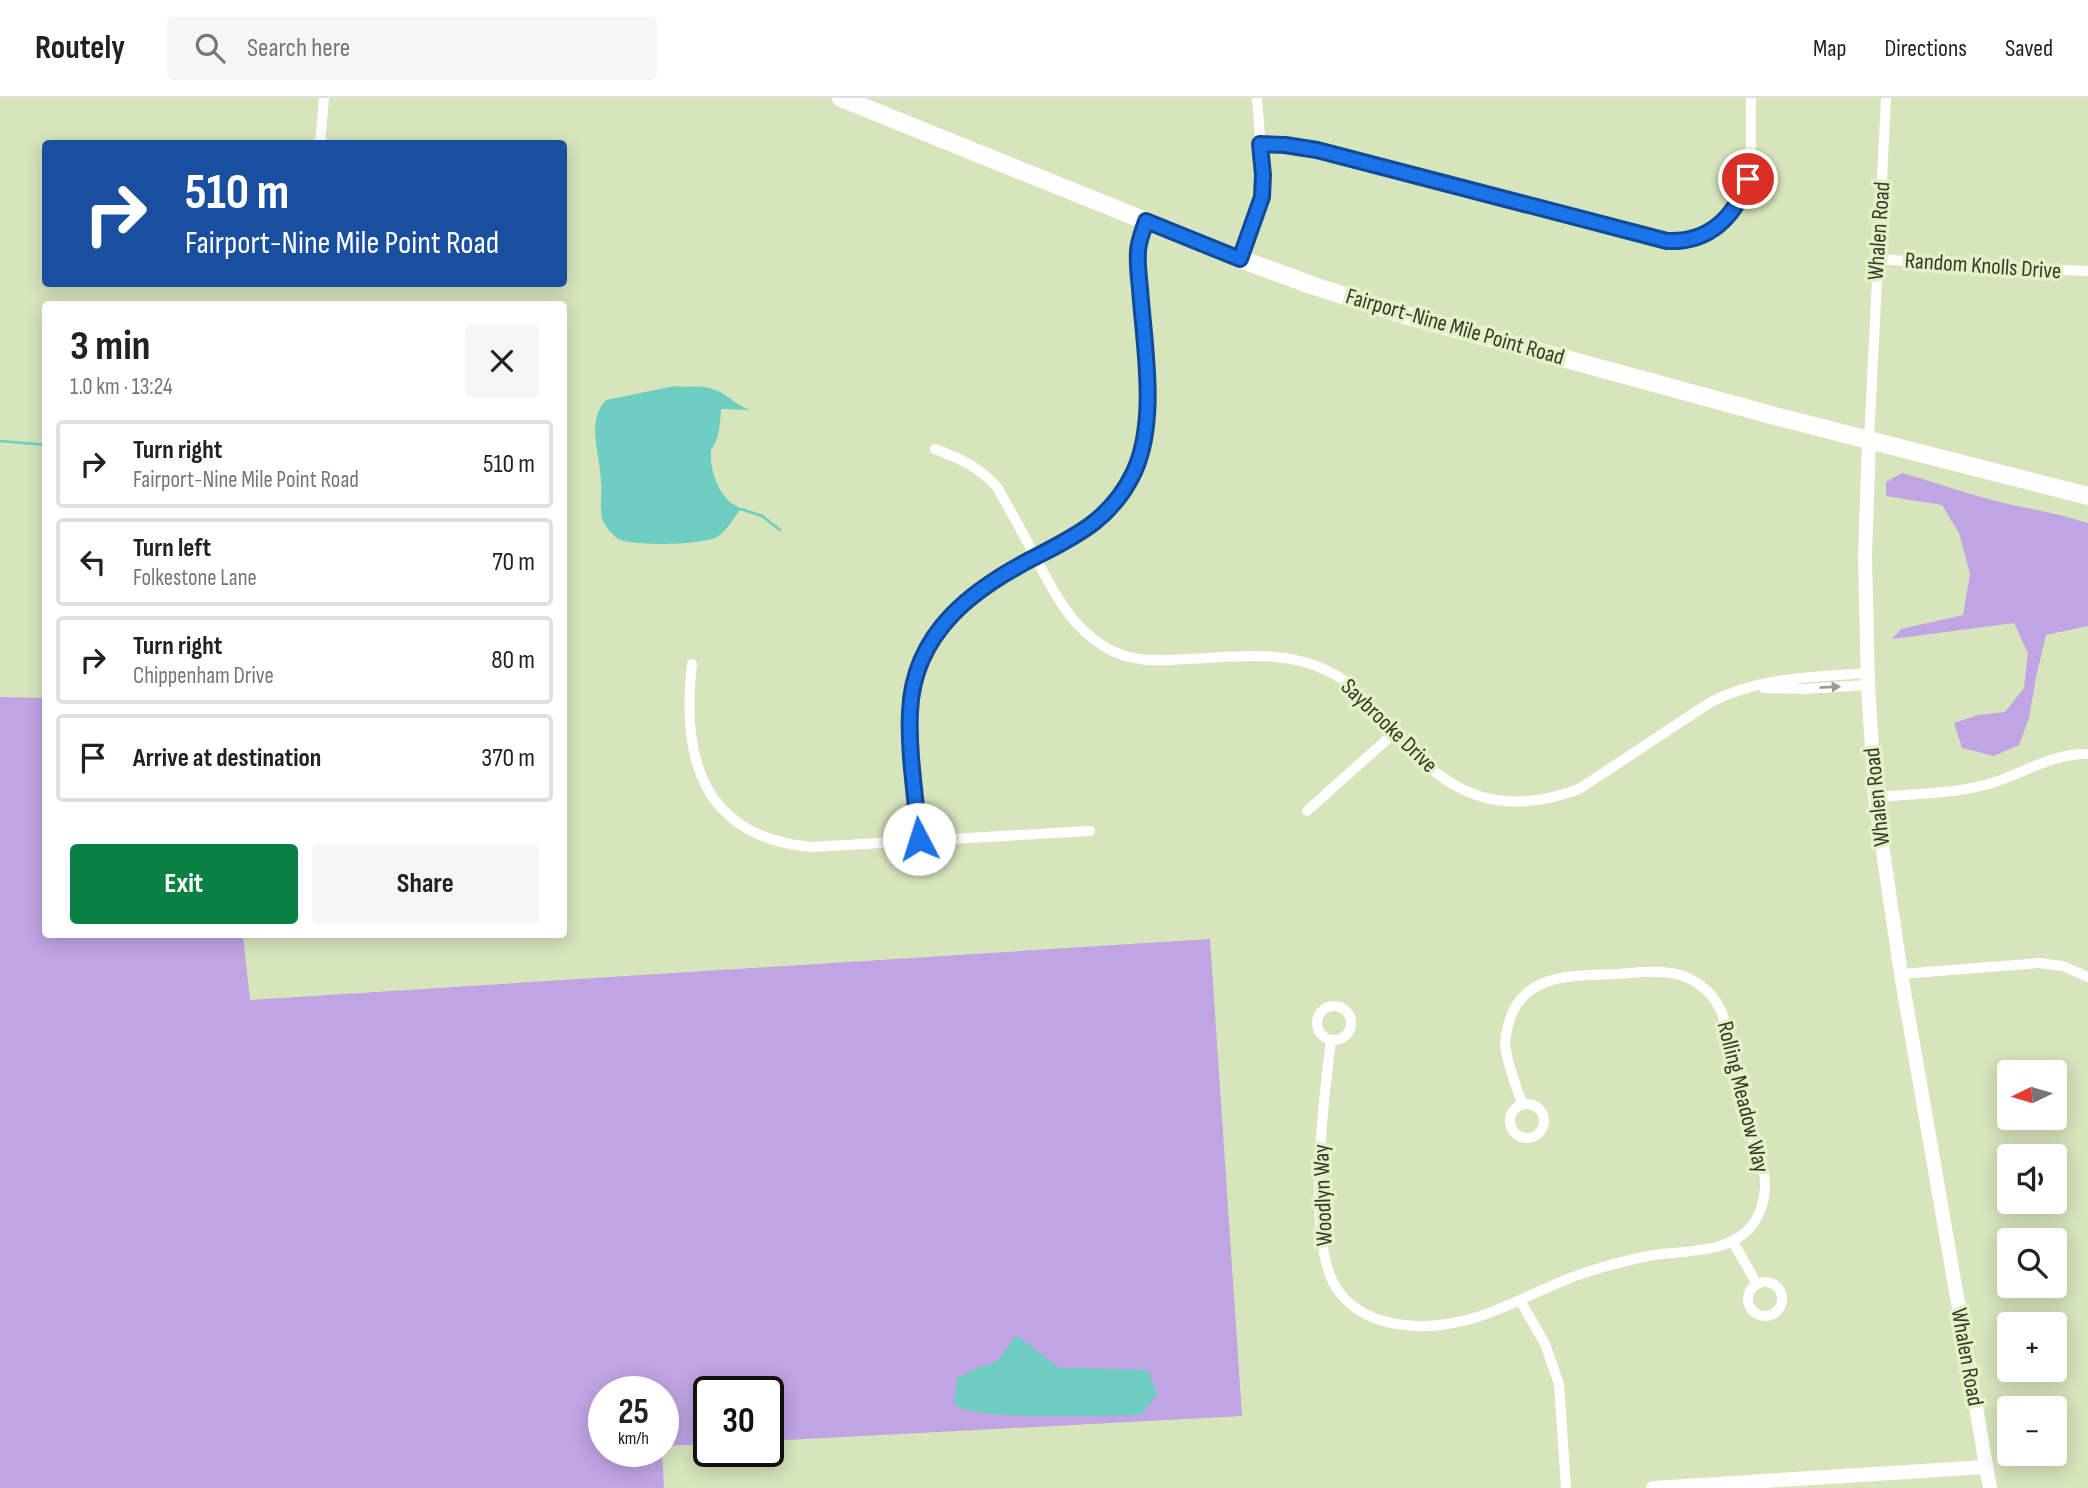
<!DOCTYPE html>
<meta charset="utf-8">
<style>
body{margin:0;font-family:"Sofia Sans Condensed",sans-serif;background:#f6f6f6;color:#222;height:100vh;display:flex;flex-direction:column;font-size:26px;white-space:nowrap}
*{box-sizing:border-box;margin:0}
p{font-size:23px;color:#767676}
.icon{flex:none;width:38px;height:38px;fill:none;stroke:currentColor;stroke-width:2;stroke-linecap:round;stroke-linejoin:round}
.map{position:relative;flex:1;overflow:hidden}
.details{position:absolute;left:42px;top:203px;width:525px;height:637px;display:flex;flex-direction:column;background:#fff;border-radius:7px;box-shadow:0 4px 18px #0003}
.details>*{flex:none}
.guide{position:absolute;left:42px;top:42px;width:525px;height:147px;border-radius:7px;box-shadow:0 4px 18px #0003;background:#1a4fa0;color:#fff;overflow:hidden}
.needle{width:46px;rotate:265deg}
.buttons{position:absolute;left:1997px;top:962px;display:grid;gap:14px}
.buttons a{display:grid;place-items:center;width:70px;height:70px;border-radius:7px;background:#fff;box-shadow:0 4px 18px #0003;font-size:35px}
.speed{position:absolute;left:588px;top:1278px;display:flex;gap:14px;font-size:35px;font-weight:700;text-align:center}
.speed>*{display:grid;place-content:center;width:91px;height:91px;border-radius:50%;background:#fff;box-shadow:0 4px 18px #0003;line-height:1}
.speed small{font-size:18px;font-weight:400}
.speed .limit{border:4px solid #111;border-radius:10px;background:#fff;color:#111}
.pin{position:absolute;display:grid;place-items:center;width:60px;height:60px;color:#fff;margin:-30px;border:4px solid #fff;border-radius:50%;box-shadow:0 2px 7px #0007}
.me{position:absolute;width:77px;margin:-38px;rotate:355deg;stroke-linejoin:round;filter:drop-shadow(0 0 5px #0008)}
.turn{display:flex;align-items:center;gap:24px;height:147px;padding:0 28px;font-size:32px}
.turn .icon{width:91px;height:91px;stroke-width:2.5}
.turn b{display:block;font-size:49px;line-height:60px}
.round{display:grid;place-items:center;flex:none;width:74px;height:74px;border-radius:7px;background:#f6f6f6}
.summary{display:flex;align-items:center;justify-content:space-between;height:119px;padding:0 28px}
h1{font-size:42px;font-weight:700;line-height:52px}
.action{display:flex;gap:14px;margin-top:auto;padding:14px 28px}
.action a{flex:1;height:80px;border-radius:7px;background:#0b8043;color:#fff;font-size:28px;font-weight:700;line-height:80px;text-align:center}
.action a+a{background:#f6f6f6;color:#222}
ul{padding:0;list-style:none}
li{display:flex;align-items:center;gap:21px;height:88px;margin:0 14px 10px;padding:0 14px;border:4px solid #e0e0e0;border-radius:7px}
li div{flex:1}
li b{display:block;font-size:26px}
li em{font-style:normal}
header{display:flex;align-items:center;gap:42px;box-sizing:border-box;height:98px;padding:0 35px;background:#fff;border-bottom:2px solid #e0e0e0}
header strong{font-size:33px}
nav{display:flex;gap:38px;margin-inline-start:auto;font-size:24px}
.search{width:490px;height:63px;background:#f6f6f6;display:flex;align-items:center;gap:18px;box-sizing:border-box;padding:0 24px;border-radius:7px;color:#767676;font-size:26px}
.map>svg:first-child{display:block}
.green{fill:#c0a4e4}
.water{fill:#6dcec1}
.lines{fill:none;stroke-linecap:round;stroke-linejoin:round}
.stream{stroke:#6dcec1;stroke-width:2.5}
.minor{stroke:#fff;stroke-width:10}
.tertiary{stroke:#fff;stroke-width:14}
.primary{stroke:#fff;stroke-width:18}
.oneway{fill:#9a9d94}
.route-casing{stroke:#114b97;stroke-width:18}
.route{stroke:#1a73e8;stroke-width:12}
.labels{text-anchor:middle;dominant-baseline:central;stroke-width:7;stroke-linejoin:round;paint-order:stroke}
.street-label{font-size:23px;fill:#353b2a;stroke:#e3f2c8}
</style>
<header>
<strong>Routely</strong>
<div class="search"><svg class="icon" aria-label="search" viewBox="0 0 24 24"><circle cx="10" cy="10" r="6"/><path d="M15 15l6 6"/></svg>Search here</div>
<nav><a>Map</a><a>Directions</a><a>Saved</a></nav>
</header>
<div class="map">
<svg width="2088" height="1390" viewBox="0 0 2088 1390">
<rect width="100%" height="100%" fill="#d6e5bc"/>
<path class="green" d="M1902 375C1929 382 1954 392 1981 399 2016 409 2053 414 2088 425V528L2046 537 2036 579 2029 620 2019 647 1994 658 1962 650 1954 625 1978 617 2005 614 2024 590 2028 555 2014 525 1892 541 1901 531 1963 517 1970 476 1959 435 1942 407 1886 398V384Z
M0 599 45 600 46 836 243 837 250 902 1210 841 1242 1318 768 1343V1293H709V1346L663 1348V1293H604V1353H662L664 1390H0Z"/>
<path class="water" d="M675 288C686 290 698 287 710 290 726 294 735 307 750 312L721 311C720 325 720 340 711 352 710 369 715 388 727 401 730 405 737 408 741 411 734 419 727 433 717 439 704 447 627 449 617 440 612 436 605 428 603 423 599 412 602 397 601 385 601 358 585 325 606 302Z
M1016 1237 1059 1270 1148 1272 1157 1296 1141 1317C1109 1317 972 1324 954 1306L957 1280 982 1268 990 1267 1000 1260Z"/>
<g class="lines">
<path class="stream" d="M0 343 46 347
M741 411 762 418 780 432"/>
<path class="minor" d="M320 46 324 0
M1260 46 1285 47 1317 53 1633 135C1648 139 1664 145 1680 143 1712 141 1742 111 1748 81 1753 55 1750 26 1751 0
M1240 161 1262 98 1263 77 1257 0
M1878 161 1997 169 2088 173
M1869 342 1886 0
M935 351C961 361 978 368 997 389 1010 412 1023 435 1035 459 1054 494 1070 528 1105 549 1131 565 1159 563 1187 561 1234 559 1285 551 1328 573 1356 586 1373 611 1393 634 1447 696 1499 721 1579 691L1711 604C1759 579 1814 579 1868 575
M692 566C681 661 703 739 811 749L1090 733
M1764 590 1803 591 1868 587
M1875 699C1912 696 1952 696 1989 686 2022 676 2052 655 2088 656
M1307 713 1394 635
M920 741C916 699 908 656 910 614 913 533 975 489 1041 456 1082 435 1113 418 1134 374 1159 321 1144 248 1140 191 1139 179 1137 166 1138 154 1138 144 1143 133 1146 123
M1901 876 2039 865 2063 868 2088 879
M1317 925a17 17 0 1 1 34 0a17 17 0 1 1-34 0Z
M1331 942C1324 999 1305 1143 1337 1191 1363 1229 1416 1233 1458 1224 1502 1215 1543 1188 1587 1174 1609 1167 1631 1161 1654 1157 1686 1152 1725 1156 1749 1131 1760 1119 1766 1100 1765 1084 1763 1055 1745 1028 1738 1000 1731 972 1732 940 1721 913 1716 901 1708 892 1697 885 1674 869 1644 874 1617 876 1577 878 1525 874 1510 921 1508 928 1505 938 1505 946 1507 966 1516 987 1522 1006
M1510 1023a17 17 0 1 1 34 0a17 17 0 1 1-34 0Z
M1733 1144 1757 1186
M1748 1201a17 17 0 1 1 34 0a17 17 0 1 1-34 0Z
M1520 1202 1545 1246 1559 1286 1566 1390"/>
<path class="tertiary" d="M1869 342 1865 459 1868 587 1875 699 1901 876 1990 1390
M1653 1390 1986 1369"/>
<path class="primary" d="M841 0 1240 161 1314 188 1405 217 1775 318 2088 398"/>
</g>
<defs><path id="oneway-solid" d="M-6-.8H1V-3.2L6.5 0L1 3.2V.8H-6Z" transform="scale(1.75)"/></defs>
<use class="oneway" href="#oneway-solid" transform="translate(1830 589) rotate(-3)"/>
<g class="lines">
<defs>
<path id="route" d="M919 741C916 699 908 656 910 614 913 533 975 489 1041 456 1082 435 1113 418 1134 374 1158 322 1144 247 1140 191 1139 179 1137 166 1138 154 1138 144 1143 133 1146 123L1240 161 1262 99 1263 77 1260 46 1285 47 1317 52 1667 143C1709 145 1735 119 1748 81"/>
</defs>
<use href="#route" class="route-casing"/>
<use href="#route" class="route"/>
</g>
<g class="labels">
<g class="street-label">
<text transform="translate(1879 133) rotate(-86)">Whalen Road</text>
<text transform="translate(1983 168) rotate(4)">Random Knolls Drive</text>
<text transform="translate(1455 229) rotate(16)">Fairport-Nine Mile Point Road</text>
<text transform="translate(1389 628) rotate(44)">Saybrooke Drive</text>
<text transform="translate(1877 699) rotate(-96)">Whalen Road</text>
<text transform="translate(1743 999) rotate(76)">Rolling Meadow Way</text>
<text transform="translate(1323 1097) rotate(-92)">Woodlyn Way</text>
<text transform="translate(1967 1259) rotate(80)">Whalen Road</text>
</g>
</g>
</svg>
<div class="buttons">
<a><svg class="needle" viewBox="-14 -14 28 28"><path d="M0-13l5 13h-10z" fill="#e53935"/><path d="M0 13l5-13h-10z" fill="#767676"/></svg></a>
<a><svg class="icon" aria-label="sound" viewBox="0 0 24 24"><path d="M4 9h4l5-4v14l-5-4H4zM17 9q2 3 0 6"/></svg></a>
<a><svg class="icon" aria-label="search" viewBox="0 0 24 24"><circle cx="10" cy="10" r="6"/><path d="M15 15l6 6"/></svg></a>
<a>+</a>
<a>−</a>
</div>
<div class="speed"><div>25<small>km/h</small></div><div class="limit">30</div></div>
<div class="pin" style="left:1748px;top:81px;background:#d93025"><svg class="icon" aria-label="arrive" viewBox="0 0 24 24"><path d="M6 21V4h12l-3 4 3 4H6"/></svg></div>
<svg class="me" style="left:919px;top:741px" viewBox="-20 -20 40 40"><circle r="19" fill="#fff"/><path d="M0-13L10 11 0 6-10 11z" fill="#1a73e8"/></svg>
<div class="guide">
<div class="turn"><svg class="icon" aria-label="right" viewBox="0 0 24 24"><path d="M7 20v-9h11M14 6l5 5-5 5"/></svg><div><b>510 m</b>Fairport-Nine Mile Point Road</div></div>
</div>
<section class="details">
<div class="summary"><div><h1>3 min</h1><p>1.0 km · 13:24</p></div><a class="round"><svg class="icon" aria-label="close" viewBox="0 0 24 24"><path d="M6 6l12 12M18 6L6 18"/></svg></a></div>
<ul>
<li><svg class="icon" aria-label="right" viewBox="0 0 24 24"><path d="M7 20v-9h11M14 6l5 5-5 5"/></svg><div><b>Turn right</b><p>Fairport-Nine Mile Point Road</p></div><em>510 m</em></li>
<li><svg class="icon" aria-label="left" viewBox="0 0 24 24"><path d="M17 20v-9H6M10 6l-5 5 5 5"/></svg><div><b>Turn left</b><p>Folkestone Lane</p></div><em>70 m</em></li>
<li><svg class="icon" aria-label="right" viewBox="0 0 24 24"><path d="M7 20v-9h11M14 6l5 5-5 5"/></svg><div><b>Turn right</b><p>Chippenham Drive</p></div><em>80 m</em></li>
<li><svg class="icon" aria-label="arrive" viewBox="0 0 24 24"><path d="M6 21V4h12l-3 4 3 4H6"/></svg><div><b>Arrive at destination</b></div><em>370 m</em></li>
</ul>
<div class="action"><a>Exit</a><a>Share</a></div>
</section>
</div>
